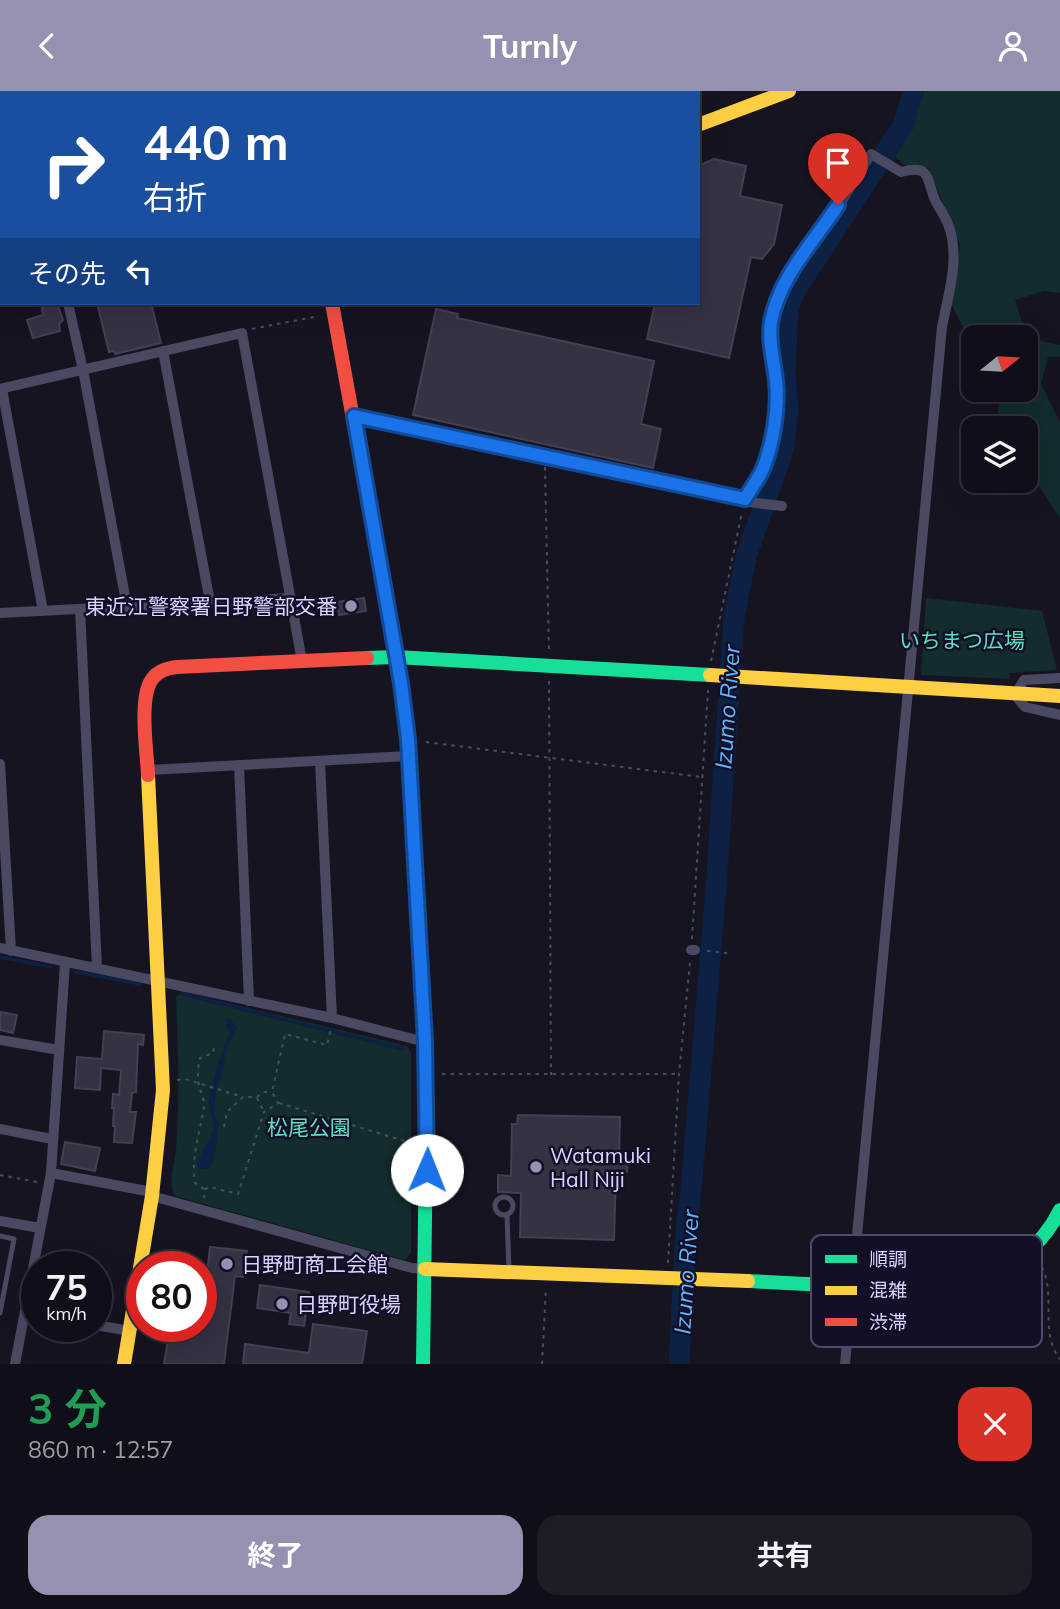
<!DOCTYPE html>
<html lang="ja">
<meta charset="utf-8">
<style>
body{margin:0;font-family:Mulish,"Noto Sans JP",sans-serif;background:#1e1d26;color:#f1f3f6;height:100vh;display:flex;flex-direction:column;font-size:26px;white-space:nowrap}
*{box-sizing:border-box;margin:0}
p{font-size:23px;color:#9c9ca2}
.icon{flex:none;width:38px;height:38px;fill:none;stroke:currentColor;stroke-width:2;stroke-linecap:round;stroke-linejoin:round}
.map{position:relative;height:1273px;overflow:hidden}
.side{display:flex;flex-direction:column;background:#100f19;flex:1}
.side>*{flex:none}
.hud{position:absolute;left:0px;top:0px;width:700px;height:214px;box-shadow:0 7px 28px #0002,0 0 0 2px #302f38;background:#1a4fa0;color:#fff;overflow:hidden}
.needle{width:46px;rotate:72deg}
.buttons{position:absolute;left:961px;top:234px;display:grid;gap:14px}
.buttons a{display:grid;place-items:center;width:77px;height:77px;border-radius:14px;background:#100f19;box-shadow:0 7px 28px #0002,0 0 0 2px #302f38;font-size:35px}
.speed{position:absolute;left:21px;top:1160px;display:flex;gap:14px;font-size:35px;font-weight:700;text-align:center}
.speed>*{display:grid;place-content:center;width:91px;height:91px;border-radius:50%;background:#100f19;box-shadow:0 7px 28px #0002,0 0 0 2px #302f38;line-height:1}
.speed small{font-size:18px;font-weight:400}
.speed .limit{border:10px solid #d22;background:#fff;color:#111}
.pin{position:absolute;display:grid;place-items:center;width:60px;height:60px;color:#fff;margin:-72px -30px;border-radius:50% 50% 50% 0;rotate:-45deg;box-shadow:0 0 7px #0007}
.pin .icon{rotate:45deg}
.me{position:absolute;width:77px;margin:-38px;rotate:1deg;stroke-linejoin:round;filter:drop-shadow(0 0 5px #0008)}
.turn{display:flex;align-items:center;gap:24px;height:147px;padding:0 28px;font-size:32px}
.turn .icon{width:91px;height:91px;stroke-width:2.5}
.turn b{display:block;font-size:49px;line-height:60px}
.then{display:flex;align-items:center;height:66px;padding:0 28px;background:#0003;gap:14px;font-size:26px}
.round{display:grid;place-items:center;flex:none;width:74px;height:74px;border-radius:21px;background:#1e1d26}
.head{display:flex;align-items:center;justify-content:space-between;height:119px;padding:0 28px}
h1{font-size:42px;font-weight:700;line-height:52px;color:#1e9e55}
.action{display:flex;gap:14px;margin-top:auto;padding:14px 28px}
.action a{flex:1;height:80px;border-radius:21px;background:#9591b1;color:#fff;font-size:28px;font-weight:700;line-height:80px;text-align:center}
.action a+a{background:#1e1d26;color:#f1f3f6}
header{display:flex;justify-content:space-between;align-items:center;height:91px;padding:0 28px;background:#9591b1;color:#fff;font-size:32px;font-weight:700}
.map>svg:first-child{display:block}
.green{fill:#132c2d}
.water{fill:#0d2144}
.lines{fill:none;stroke-linecap:round;stroke-linejoin:round}
.stream{stroke:#0d2144;stroke-width:3.5}
.river{stroke:#0d2144;stroke-width:21}
.building{fill:#343243;stroke:#433f54;stroke-width:2}
.path{stroke:#44505f;stroke-width:2;stroke-dasharray:3.5 5;stroke-linecap:butt}
.lane{stroke:#4a4962;stroke-width:5}
.street{stroke:#4a4962;stroke-width:10}
.fast{stroke:#16e098;stroke-width:14}
.slow{stroke:#ffcf43;stroke-width:14}
.jam{stroke:#f24e42;stroke-width:14}
.route-casing{stroke:#114b97;stroke-width:18}
.route{stroke:#1a73e8;stroke-width:12}
.poi-dot{fill:#9591b1;stroke:#130f26;stroke-width:2.5}
.labels{text-anchor:middle;dominant-baseline:central;stroke-width:5;stroke-linejoin:round;paint-order:stroke}
.poi-label{font-size:21px;fill:#d9d4ff;stroke:#130f26;text-anchor:start}
.park-label{font-size:21px;fill:#5fe0c0;stroke:#130f26}
.water-label{font-size:23px;font-style:italic;fill:#62b6ff;stroke:#130f26}
.key{fill:#130f26;stroke:#4e4a67;stroke-width:2}
.key-label{font-size:19px;fill:#d9d4ff}
</style>
<header><svg class="icon" aria-label="back" viewBox="0 0 24 24"><path d="M15 5l-7 7 7 7"/></svg>Turnly<svg class="icon" aria-label="person" viewBox="0 0 24 24"><circle cx="12" cy="8" r="4"/><path d="M4 21q1-7 8-7t8 7"/></svg></header>
<div class="map">
<svg width="1060" height="1273" viewBox="0 0 1060 1273">
<rect width="100%" height="100%" fill="#161421"/>
<path class="green" d="M924 0H1060V202L1044 200 1015 209 1027 247 1060 254V266H1048L1041 293 1060 331V427L1026 375V338H1002L997 328 1002 299H1026V247H973V257L951 212 960 154 929 78 904 74 895 66 915 28Z
M926 507 1042 520 1057 579 1009 582 1010 588 921 584Z
M182 901 407 955 411 962V1162L405 1169 175 1105C167 1092 175 1073 176 1058 180 1007 178 957 176 906Z"/>
<path class="water" d="M225 928H230L237 937 226 960 221 986 216 1000 214 1019 218 1035 217 1052 212 1074 207 1078H200L196 1073C200 1064 212 1045 213 1038 214 1028 208 1020 209 1010 210 999 225 949 230 942L226 935Z"/>
<g class="lines">
<path class="stream" d="M0 866 51 876
M76 881 140 893
M182 903 403 958"/>
<path class="river" d="M679 1273 686 1139 691 1100 716 797 734 526 746 466 784 356 788 320 785 282 788 218 795 200 904 33 913 0"/>
</g>
<path class="building" d="M714 68 746 75 740 105 782 114 774 153 762 168 751 166 729 267 647 248 655 212H698V75Z
M57 212 63 229 59 233 60 240 33 247 27 229 43 224 42 216Z
M97 212H151L161 252 115 263 114 260 109 261Z
M436 218 458 223 457 227 654 270 641 333 661 338 653 377 413 324Z
M364 507 366 520 339 524 337 511Z
M0 921 17 924 13 942 0 939Z
M104 940 144 944 143 954 138 953 136 1001 132 1002 130 1021H136L132 1052 114 1051 115 1035H113L114 1017H112L113 1003 119 1004 121 979 101 977 100 999 75 997 77 966 102 968Z
M518 1024 620 1026 619 1066H628L627 1081 616 1080 614 1149 520 1146 521 1102 498 1101V1084L511 1085 512 1033H517Z
M65 1051 100 1057 95 1080 61 1073Z
M210 1156 247 1160 243 1186 235 1185 224 1273H164L170 1236H201V1192H206Z
M260 1194 309 1201 304 1235 289 1233 291 1222 257 1217Z
M313 1233 367 1240 362 1273H243L245 1253 309 1262Z"/>
<g class="lines">
<path class="path" d="M252 238 319 225
M545 376 549 563
M711 570 742 421
M549 590 551 984
M426 651 701 686
M692 848 708 599
M707 860 727 862
M442 983H678
M177 989 185 988 243 1006
M257 1007 264 1021
M279 1012 411 1052
M224 1036 227 1021 243 1006H257L263 1001H271
M0 1084 37 1091
M204 1098 195 1092C191 1066 200 1041 204 1016 205 1009 200 1001 199 994 197 986 198 975 200 967L213 962 215 952
M204 1107 205 1098 210 1096 238 1103 264 1021 278 1012 272 1001 285 943 327 954 331 938
M1037 1169C1060 1197 1037 1240 1060 1268
M668 1172 679 983 690 871
M542 1273 546 1197"/>
<path class="lane" d="M495 1115a9 9 0 1 1 18 0a9 9 0 1 1-18 0Z
M507 1123 509 1180
M0 1145 14 1148 0 1222"/>
<path class="street" d="M68 212 83 279 127 516
M163 260 210 511
M0 298 242 242 302 570
M2 298 43 520
M354 325 545 364 756 412 782 415
M745 408C750 399 757 390 761 380 773 355 779 319 776 291 774 265 768 243 774 217 782 184 809 158 828 131 843 109 857 86 871 63L901 81C931 73 926 87 935 109 939 117 945 125 948 133 961 166 948 204 942 236L845 1273
M80 518 97 877
M0 522 291 507
M1060 587 1024 589 1015 604 1025 616 1060 624
M320 671 332 927
M0 673 11 860
M239 674 249 910
M149 679 408 665
M0 857 332 927 425 951
M691 859H695
M0 949 59 959
M0 1038 52 1048
M51 1082 152 1101
M152 1105 412 1177 425 1178
M0 1130 40 1137
M96 1234 130 1240
M15 1273 51 1082 65 872"/>
<path class="fast" d="M367 567 396 566 710 584
M416 791 427 983 423 1273
M748 1190C802 1193 855 1196 909 1195 926 1195 945 1198 962 1195 1003 1187 1042 1156 1060 1119"/>
<path class="slow" d="M698 34 789 0
M710 584 1060 605
M425 1178 748 1190
M124 1273 152 1105 163 999 148 684"/>
<path class="jam" d="M294 0V2
M0 187H2
M332 212 401 592 408 648 416 791
M148 684C147 661 138 604 153 587 159 579 168 577 177 576L367 567"/>
</g>
<g class="lines">
<defs>
<path id="route" d="M427 1079 425 950 408 648 401 592 354 325 745 408C750 399 757 390 762 380 773 354 779 318 776 290 774 270 768 250 771 231 779 186 814 151 838 114"/>
</defs>
<use href="#route" class="route-casing"/>
<use href="#route" class="route"/>
</g>
<g class="poi-dot">
<circle cx="351" cy="515" r="7"/>
<circle cx="536" cy="1076" r="7"/>
<circle cx="227" cy="1173" r="7"/>
<circle cx="282" cy="1213" r="7"/>
</g>
<g class="labels">
<g class="poi-label">
<text x="337" y="515" text-anchor="end">東近江警察署日野警部交番</text>
<text x="550" y="1064">Watamuki<tspan x="550" dy="24">Hall Niji</tspan></text>
<text x="241" y="1173">日野町商工会館</text>
<text x="296" y="1213">日野町役場</text>
</g>
<g class="park-label">
<text x="962" y="549">いちまつ広場</text>
<text x="309" y="1036">松尾公園</text>
</g>
<g class="water-label">
<text transform="translate(727 616) rotate(-86)">Izumo River</text>
<text transform="translate(686 1181) rotate(-86)">Izumo River</text>
</g>
</g>
<rect x="811" y="1144" width="231" height="112" rx="10" class="key"/>
<rect x="825" y="1164" width="32" height="8" fill="#16e098"/>
<rect x="825" y="1195" width="32" height="9" fill="#ffcf43"/>
<rect x="825" y="1227" width="32" height="8" fill="#f24e42"/>
<g class="key-label">
<text x="869" y="1175">順調</text>
<text x="869" y="1206">混雑</text>
<text x="869" y="1238">渋滞</text>
</g>
</svg>
<div class="buttons">
<a><svg class="needle" viewBox="-14 -14 28 28"><path d="M0-13l5 13h-10z" fill="#e53935"/><path d="M0 13l5-13h-10z" fill="#9c9ca2"/></svg></a>
<a><svg class="icon" aria-label="layers" viewBox="0 0 24 24"><path d="M12 4l9 5-9 5-9-5zM3 14l9 5 9-5"/></svg></a>
</div>
<div class="speed"><div>75<small>km/h</small></div><div class="limit">80</div></div>
<div class="pin" style="left:838px;top:114px;background:#d93025"><svg class="icon" aria-label="arrive" viewBox="0 0 24 24"><path d="M6 21V4h12l-3 4 3 4H6"/></svg></div>
<svg class="me" style="left:427px;top:1079px" viewBox="-20 -20 40 40"><circle r="19" fill="#fff"/><path d="M0-13L10 11 0 6-10 11z" fill="#1a73e8"/></svg>
<div class="hud">
<div class="turn"><svg class="icon" aria-label="right" viewBox="0 0 24 24"><path d="M7 20v-9h11M14 6l5 5-5 5"/></svg><div><b>440 m</b>右折</div></div>
<div class="then">その先<svg class="icon" aria-label="left" viewBox="0 0 24 24"><path d="M17 20v-9H6M10 6l-5 5 5 5"/></svg></div>
</div>
</div>
<section class="side">
<div class="head"><div><h1>3 分</h1><p>860 m · 12:57</p></div><a class="round" style="background:#d93025;color:#fff"><svg class="icon" aria-label="close" viewBox="0 0 24 24"><path d="M6 6l12 12M18 6L6 18"/></svg></a></div>
<div class="action"><a>終了</a><a>共有</a></div>
</section>
